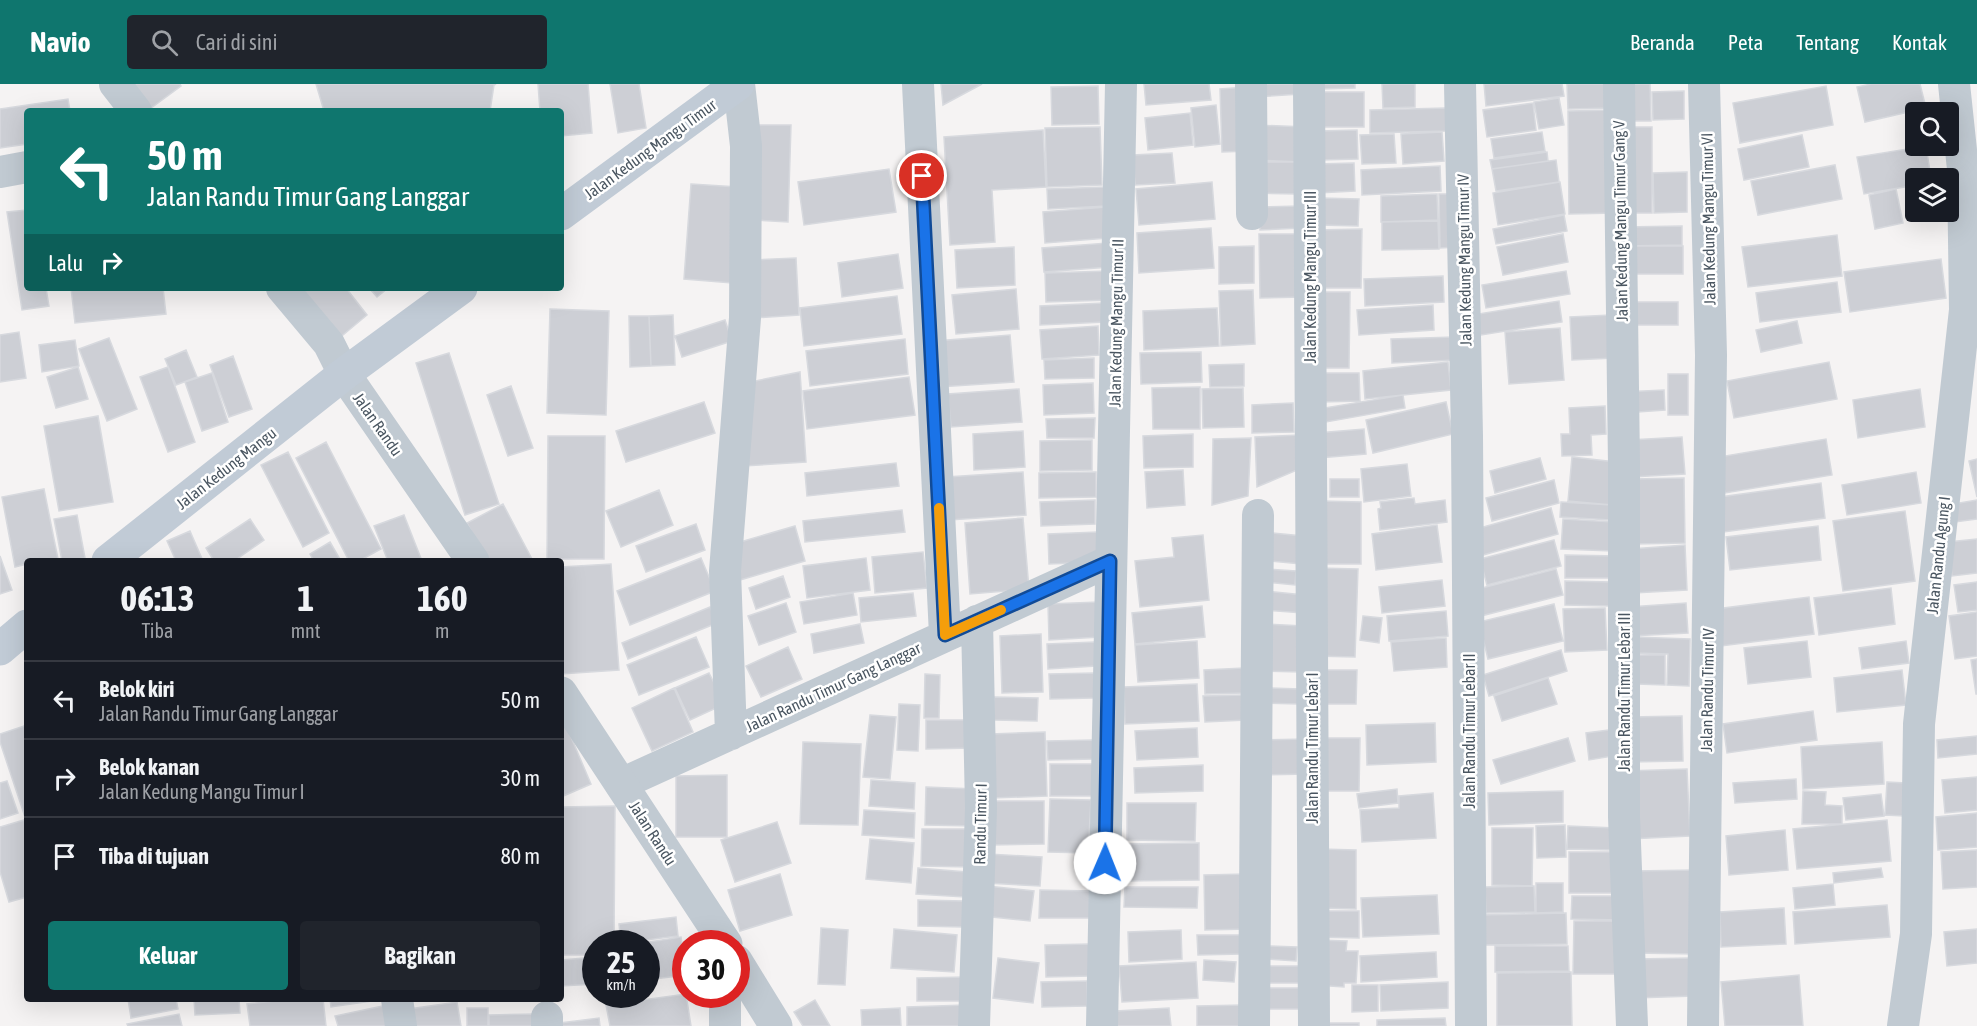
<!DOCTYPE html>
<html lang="id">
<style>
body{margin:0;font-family:"Asap Condensed",sans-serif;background:#20242c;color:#f1f3f6;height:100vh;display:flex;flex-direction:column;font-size:22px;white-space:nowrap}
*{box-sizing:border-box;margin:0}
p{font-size:20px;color:#9ea1a6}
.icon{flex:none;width:33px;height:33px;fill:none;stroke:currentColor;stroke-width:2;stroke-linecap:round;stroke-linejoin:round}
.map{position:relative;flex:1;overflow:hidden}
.sheet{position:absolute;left:24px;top:474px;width:540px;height:444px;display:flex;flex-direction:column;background:#171b24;border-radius:6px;box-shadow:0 6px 24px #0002}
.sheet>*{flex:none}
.hud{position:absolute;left:24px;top:24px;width:540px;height:183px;border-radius:6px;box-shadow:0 6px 24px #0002;background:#0f766e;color:#fff;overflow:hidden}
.fabs{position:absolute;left:1905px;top:18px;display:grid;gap:12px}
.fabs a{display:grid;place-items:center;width:54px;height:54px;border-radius:6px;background:#171b24;box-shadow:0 6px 24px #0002;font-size:30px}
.speed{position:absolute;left:582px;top:846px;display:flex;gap:12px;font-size:30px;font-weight:700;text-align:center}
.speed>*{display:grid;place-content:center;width:78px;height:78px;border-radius:50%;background:#171b24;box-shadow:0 6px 24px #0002;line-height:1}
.speed small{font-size:15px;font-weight:400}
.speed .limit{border:9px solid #d22;background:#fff;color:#111}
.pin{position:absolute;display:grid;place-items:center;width:51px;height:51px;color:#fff;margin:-26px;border:3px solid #fff;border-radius:50%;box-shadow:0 2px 6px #0007}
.me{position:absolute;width:66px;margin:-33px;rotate:1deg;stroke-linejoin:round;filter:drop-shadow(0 0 4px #0008)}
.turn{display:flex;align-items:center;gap:21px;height:126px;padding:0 24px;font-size:27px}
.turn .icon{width:78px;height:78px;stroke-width:2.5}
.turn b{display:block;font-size:42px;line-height:51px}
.then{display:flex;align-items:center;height:57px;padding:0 24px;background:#0003;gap:12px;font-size:22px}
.eta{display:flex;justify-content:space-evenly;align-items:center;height:102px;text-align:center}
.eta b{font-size:36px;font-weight:700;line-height:42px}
.cta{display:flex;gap:12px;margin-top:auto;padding:12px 24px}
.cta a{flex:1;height:69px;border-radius:6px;background:#0f766e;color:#fff;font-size:24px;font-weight:700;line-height:69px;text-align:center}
.cta a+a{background:#20242c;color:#f1f3f6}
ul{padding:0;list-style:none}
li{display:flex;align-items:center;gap:18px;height:78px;padding:0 24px;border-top:2px solid #363941}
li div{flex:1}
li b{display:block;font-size:22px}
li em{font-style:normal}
header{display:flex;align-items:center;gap:36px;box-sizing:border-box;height:84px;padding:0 30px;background:#0f766e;color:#fff}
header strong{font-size:28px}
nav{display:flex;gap:33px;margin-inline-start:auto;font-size:21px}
.search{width:420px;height:54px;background:#20242c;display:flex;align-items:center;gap:15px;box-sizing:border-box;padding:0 21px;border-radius:6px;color:#9ea1a6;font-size:22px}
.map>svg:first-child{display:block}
.building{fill:#cdcfd5;stroke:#d7d9de;stroke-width:1.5}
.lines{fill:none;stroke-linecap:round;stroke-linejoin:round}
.minor{stroke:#c1cad2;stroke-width:32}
.tertiary{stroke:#c1cad2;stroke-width:33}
.secondary{stroke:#c1cbd6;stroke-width:33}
.route-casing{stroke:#114b97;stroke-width:15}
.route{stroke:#1a73e8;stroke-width:10}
.slow{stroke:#f59e0b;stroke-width:10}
.labels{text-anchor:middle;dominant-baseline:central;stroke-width:5;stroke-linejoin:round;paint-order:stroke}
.street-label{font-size:16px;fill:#4a5661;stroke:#fff}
</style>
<header>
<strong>Navio</strong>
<div class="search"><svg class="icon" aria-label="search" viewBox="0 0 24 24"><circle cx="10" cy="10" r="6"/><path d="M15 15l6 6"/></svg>Cari di sini</div>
<nav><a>Beranda</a><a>Peta</a><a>Tentang</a><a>Kontak</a></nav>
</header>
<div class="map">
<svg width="1977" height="942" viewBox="0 0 1977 942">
<rect width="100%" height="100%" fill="#f5f3f3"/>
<path class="building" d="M126 0H180L181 2 147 27Z
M316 0H496L494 1 490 27H324Z
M538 0H588L592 49 561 52V27H540Z
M610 0H639L646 44 618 49Z
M941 0H982L943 21Z
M1144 0H1209L1211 16 1146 21Z
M1255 0H1299L1300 10 1256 13Z
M1321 0H1355V4L1321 5Z
M1382 0H1415V23L1383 24Z
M1484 0H1562L1564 12 1486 22Z
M1567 0H1613L1614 24 1568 25Z
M1627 0H1650L1651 37H1627Z
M1871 0H1920L1926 24 1865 38 1857 3Z
M1098 2 1099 40 1052 41 1051 3Z
M1826 2 1833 41 1740 59 1733 19Z
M1247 3 1250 67 1222 68 1220 5Z
M1684 7V35L1653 36 1652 8Z
M1321 8H1364V43H1321Z
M1559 14 1564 41 1539 45 1534 18Z
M68 15 70 27H27V60L0 64V25Z
M1533 19 1536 46 1487 53 1483 26Z
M1216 21 1220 60 1195 63 1191 24Z
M1446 24V47L1370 49V26Z
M1615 26 1616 129 1569 130 1568 27Z
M1190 29 1193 61 1148 66 1145 34Z
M758 41H791L788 138 755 136Z
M1255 41 1306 43 1304 78 1254 76Z
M1100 43 1102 101 1047 103 1045 44Z
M1632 43H1652V129H1632Z
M1043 46 1046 103 992 106 995 158 950 161 944 53Z
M1357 46 1358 75 1320 76 1319 47Z
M1442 48 1444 77 1403 80 1401 50Z
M1542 48 1545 67 1494 74 1491 55Z
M1394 50 1396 79 1362 80 1360 51Z
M1802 51 1809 83 1744 96 1738 65Z
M1926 62 1931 94H1916V101L1864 110 1857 73Z
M1547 68 1548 77 1492 85 1490 76Z
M1172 69 1175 99 1135 101 1133 71Z
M1556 76 1559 98 1496 107 1492 85Z
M1253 78H1297V110L1253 109Z
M1354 79 1355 107 1318 109 1317 80Z
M1835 81 1842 115 1758 131 1751 97Z
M1440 82 1441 107 1362 111 1361 86Z
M889 85 896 128 804 141 798 98Z
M1687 88V128L1654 129 1653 89Z
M1212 98 1215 135 1139 141 1136 105Z
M1560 98 1565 130 1498 141 1493 109Z
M691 100 738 103 732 199 684 195Z
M1107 103 1108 122 1048 125 1047 105Z
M1896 105 1903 139 1875 145 1869 111Z
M1437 110 1438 136 1381 138V112Z
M1439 110H1455L1457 163 1440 164Z
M1320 114 1359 115 1358 142 1319 141Z
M1300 122 1301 144 1260 146 1259 123Z
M1106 123 1108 154 1045 159 1043 128Z
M27 126V204H46L49 222 22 226 7 128Z
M1564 131 1567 147 1496 160 1493 145Z
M1438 137 1439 165 1382 166V138Z
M1682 142V161L1624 162V143Z
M1211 144 1214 184 1139 189 1137 149Z
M1362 145 1361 204H1315V146Z
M1259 150H1302L1303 213 1260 214Z
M1563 150 1568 178 1503 191 1497 163Z
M1837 151 1842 192 1748 203 1742 163Z
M1108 159 1110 183 1044 188 1042 164Z
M1254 162V199L1219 200V163Z
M1624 162H1683V190H1624Z
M1014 163 1015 201 957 204 955 166Z
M898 170 903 204 842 213 838 179Z
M796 174 799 231 754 234 751 176Z
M1941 175 1946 214 1850 228 1844 188Z
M1109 187 1110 216 1046 218 1045 189Z
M1566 187 1570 210 1486 224 1482 201Z
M1443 192 1444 218 1365 222 1364 195Z
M1837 198 1841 228 1760 238 1756 209Z
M71 204H163L166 230 75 239Z
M309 204H346L367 231 337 256 301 210Z
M369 204H388L377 213Z
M1016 205 1019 245 956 250 952 211Z
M1253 206 1255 260 1221 262 1219 207Z
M1320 208H1350L1349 284H1319Z
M897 212 902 250 804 262 800 224Z
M1559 217 1562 238 1475 252 1472 231Z
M1624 218H1678V241H1624Z
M1104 219 1105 238 1040 241V222Z
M1433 221 1434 246 1359 251 1357 226Z
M1217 224 1219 262 1144 266 1143 227Z
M550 225 609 227 606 331 547 329Z
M673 231 675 281 651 282 649 232Z
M1611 231 1614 274 1572 276 1570 233Z
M629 232H649L651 282 630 283Z
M725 236 732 257 682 273 675 252Z
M1797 237 1802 259 1761 268 1756 246Z
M1098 242 1099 271 1042 275 1040 246Z
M1560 244 1564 296 1509 300 1505 248Z
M19 248 26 294 0 298V251Z
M1010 251 1014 298 939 303 935 257Z
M1454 253 1455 276 1392 279 1391 255Z
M109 254 137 325 107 337 79 265Z
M905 255 908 290 810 302 806 267Z
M75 256 79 282 42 288 39 261Z
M186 266 197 293 176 301 165 275Z
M1201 268 1202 298 1141 300 1140 269Z
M449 269 499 420 465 431 416 279Z
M233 272 252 325 229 333 210 281Z
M1094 274V294L1045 295 1044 276Z
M1448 278 1451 306 1365 315 1363 287Z
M1829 278 1837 315 1734 334 1727 297Z
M1244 280V302L1210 303 1209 281Z
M78 283 88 315 56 324 47 293Z
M168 283 195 358 168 368 140 293Z
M800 288 806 378 744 382 745 299Z
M212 289 228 338 202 347 185 298Z
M1320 289H1359L1360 317 1321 318Z
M1668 290H1688V331H1668Z
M909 293 915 331 807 345 803 307Z
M1093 299 1094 329 1044 331 1043 301Z
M511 302 533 364 508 372 487 311Z
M1200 303V345H1153L1152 304Z
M1243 304 1244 343 1203 344 1202 305Z
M1019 305 1022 338 951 343 948 310Z
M1920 305 1925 343 1858 354 1853 316Z
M1664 306 1665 326 1624 329 1623 308Z
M1403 311 1405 324 1326 338 1324 324Z
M704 318 715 349 626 378 616 347Z
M1446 318 1453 350 1373 369 1366 336Z
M1293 319 1294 348 1252 349V321Z
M1605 322 1606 350 1591 351 1592 371 1562 372 1561 350H1570L1569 324Z
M98 332 113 418 59 427 44 342Z
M1095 334 1094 354H1047L1046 335Z
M1364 345 1366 370 1319 374 1317 349Z
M1023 347 1025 383 974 386 973 350Z
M1193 350V383L1144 384 1143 352Z
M1301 351 1304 383 1257 403 1255 353Z
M548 352H605L604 475H547Z
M1682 353 1685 390 1632 393 1630 356Z
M1251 354 1248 412 1212 421 1213 355Z
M1826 355 1832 391 1725 409 1719 373Z
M1092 356V386L1040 387V357Z
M326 358 381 465 359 477H349L296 374Z
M288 368 329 449 303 463 261 381Z
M1572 373 1616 378 1612 421 1568 417Z
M1540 374 1546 395 1495 409 1490 387Z
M1977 375V413L1969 377Z
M896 379 899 402 807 412 805 389Z
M1407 380 1411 412 1364 418 1361 385Z
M1183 386 1185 421 1147 424 1145 388Z
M1023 388 1026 431 949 436 947 393Z
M1096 388V413L1039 414V389Z
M1916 388 1921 419 1847 431 1842 401Z
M1684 394 1685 459 1634 460 1633 395Z
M1330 395H1359V413H1330Z
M1554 396 1559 419 1492 437 1486 414Z
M1821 399 1825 434 1724 448 1720 413Z
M44 405 58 475 27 477V480L15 483 2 413Z
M659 406 673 441 621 463 606 427Z
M1414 414 1415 420 1445 416 1447 438 1380 446 1378 425 1381 424 1380 418Z
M1095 416V440L1041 442 1040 418Z
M1977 416V435L1955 438 1953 420Z
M1321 417 1361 418V480H1321Z
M1561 418 1612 421 1611 436 1560 433Z
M503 420 533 477H487L467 439Z
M1551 424 1558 450 1476 473 1469 447Z
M902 426 905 448 805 458 803 437Z
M1905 427 1915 497 1843 507 1833 437Z
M77 431 85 474 62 477 54 435Z
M404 431 422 477H388L374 442Z
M1023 434 1029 505 970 510 965 439Z
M250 435 264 456 234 477H214L206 464Z
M1563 435 1614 438 1612 467 1561 465Z
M696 440 705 466 646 488 636 462Z
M1437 441 1442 478 1376 486 1372 450Z
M795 442 805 477 740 496 730 461Z
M1818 442 1821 476 1730 486 1726 453Z
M190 447 203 477H176L167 457Z
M1098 448 1099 478 1049 480 1048 450Z
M1263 448 1303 452 1301 480 1260 476Z
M1203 451 1209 516 1140 523 1135 477 1174 473 1172 454Z
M1977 455V489L1952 492 1948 458Z
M1554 456 1561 482 1487 501 1480 475Z
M330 458 341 477H314L310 470Z
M1685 461 1687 506 1634 509 1631 465Z
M923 468 927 504 875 509 872 473Z
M1565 471 1618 472 1617 494H1565Z
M0 472 12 506 0 510Z
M701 474 715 507 630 541 617 507Z
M866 474 870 506 807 514 803 482Z
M611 480 619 586 561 590V483Z
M1317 484 1358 485 1355 573 1314 572Z
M1265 485 1296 487 1295 501 1264 498Z
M1556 485 1563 511 1481 532 1474 506Z
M783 492 790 513 756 525 749 504Z
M1442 496 1445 522 1382 529 1379 503Z
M1565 497 1612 498 1611 522 1565 521Z
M1977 498V526L1958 528 1954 501Z
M1891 504 1895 540 1819 551 1814 514Z
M1264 507 1304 511 1303 529 1262 526Z
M853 509 857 531 804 540 800 518Z
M913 509 916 532 861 538 859 514Z
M1809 513 1814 550 1721 562 1716 525Z
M1099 518 1100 553 1049 556 1048 520Z
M786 519 796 548 759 561 748 532Z
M1686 519 1688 549 1631 552 1629 523Z
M1554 520 1563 557 1488 575 1479 538Z
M1202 522 1205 553 1135 560 1132 529Z
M710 523 717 539 628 575 622 559Z
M1605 524 1607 566 1565 568 1563 525Z
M1446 527 1448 552 1389 557 1387 532Z
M1977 528V572L1955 575 1949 532Z
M1363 532 1382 534 1379 559 1360 556Z
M860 540 864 559 814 569 811 550Z
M1267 540 1303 542 1301 588 1264 587Z
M1041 550 1043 608 1002 609 1000 552Z
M696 553 709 583 639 611 627 581Z
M1633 553 1690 555 1689 602 1667 601 1668 570 1633 569Z
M1446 554 1447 583 1394 587 1391 558Z
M1197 557 1199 594 1138 598 1135 561Z
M1807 557 1811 593 1748 600 1744 564Z
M1906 557 1909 579 1862 585 1859 564Z
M1095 558 1096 582 1048 585 1047 560Z
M788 563 802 595 761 613 746 582Z
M1561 566 1567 587 1489 612 1483 591Z
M1637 571H1665V601L1637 600Z
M1977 575V610H1976L1971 576Z
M1244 584 1245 609 1205 610 1204 586Z
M1319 586H1357L1356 620H1318Z
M1902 586 1906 621 1837 628 1834 594Z
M709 589 725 620 690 636 675 604Z
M1094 589V614L1050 615 1049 590Z
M925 590 940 591 939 634H924Z
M1548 594 1557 620 1502 637 1494 612Z
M1197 600 1199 637 1125 640 1124 603Z
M674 604 693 648 652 667 632 624Z
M1266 604 1300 605 1299 620 1265 619Z
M1245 611 1246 636 1205 638 1203 612Z
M994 613 1038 614 1037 637 994 636Z
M899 620 920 621 918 667 897 666Z
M1813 627 1817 656 1727 669 1723 640Z
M870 631 896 633 890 695 863 693Z
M1682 632 1683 677 1630 678V633Z
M926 636H972L973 664 926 665Z
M565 639 591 700 561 713V641Z
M1435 639 1436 678 1367 681 1366 641Z
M27 641V739L0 658V650Z
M1197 644 1198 673 1137 676 1135 647Z
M1616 645 1619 671 1589 676 1586 649Z
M1045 648 1047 712 992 714 991 650Z
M1977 652V670L1938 674 1937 656Z
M1315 654H1360L1359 707H1314Z
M1568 654 1575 677 1501 700 1493 676Z
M1308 655V690L1264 691 1263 656Z
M1094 656V675L1048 676 1047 657Z
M803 658 861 660 858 741 800 740Z
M1882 658 1884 700 1803 705 1801 663Z
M1050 680H1095V712H1050Z
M1203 681V707L1135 709 1134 684Z
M1687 685 1690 752 1629 755 1626 687Z
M727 691V753H676V692Z
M1977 693V726L1945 729 1942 696Z
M1796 695 1797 715 1735 719 1733 699Z
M871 696 915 699 914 725 869 722Z
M7 697 18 729 0 735V699Z
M1887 698 1906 699 1904 732 1885 731Z
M926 703 976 705 975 742 925 741Z
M1397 705 1398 719 1359 724 1357 710Z
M1563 707V738L1489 741 1488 709Z
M1803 707 1826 708 1825 721 1842 722V740H1802Z
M1433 709 1436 754 1362 758 1360 726 1399 724V712Z
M1881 710 1884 732 1846 736 1843 714Z
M1050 715 1091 716 1088 769 1048 768Z
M990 717H1044V760L991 761Z
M1127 719H1196L1195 757 1127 756Z
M615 722 614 860H596V871H561V723Z
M864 726 915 729 914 754 862 751Z
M1977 729V763L1938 766 1936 733Z
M24 736 27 747V813L9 818 0 788V743Z
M1887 736 1891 777 1797 785 1793 745Z
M777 738 791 779 735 798 721 756Z
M1565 741 1566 773 1537 774 1536 742Z
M1568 742 1616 744 1615 766 1567 765Z
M1492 744H1533L1532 802 1492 801Z
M922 745H972L971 783 921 782Z
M1785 746 1788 786 1729 791 1726 752Z
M870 755 914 759 911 799 866 795Z
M1199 759V796L1124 797V760Z
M1320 765 1356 766V825L1320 824Z
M1977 766V803L1943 805 1941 768Z
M1569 768H1624V809H1569Z
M988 770 1042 773 1040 802 986 799Z
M918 784 967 788 965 813 916 810Z
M1881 784 1883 793 1834 799 1833 789Z
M1696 786V870L1633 869 1634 787Z
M780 790 792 831 740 847 728 806Z
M1247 790 1249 845 1205 846 1204 791Z
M1536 799H1563V828L1536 829Z
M1833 800 1835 821 1795 825 1793 804Z
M987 802 1034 807 1030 837 983 832Z
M1534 802 1535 828 1486 829 1485 803Z
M1125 803H1198L1197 824 1124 823Z
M1040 806 1094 807 1093 834H1039Z
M1437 811 1439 850 1363 853 1361 814Z
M1572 812H1621L1620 836 1571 835Z
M918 816 964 817 963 843 918 842Z
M1887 821 1890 853 1795 860 1793 828Z
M1784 824 1786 860 1721 863 1720 828Z
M1315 827H1359V854L1314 853Z
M1566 829 1567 860 1480 861 1479 831Z
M676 833 678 852 621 859 619 840Z
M1574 837H1625V890H1573Z
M821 844 848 846 845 901 818 900Z
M894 845 957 851 954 888 891 884Z
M1977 845V879L1947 882 1944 848Z
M1181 846 1182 875 1129 878 1128 848Z
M1197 851H1242V870L1198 871Z
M681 853 686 891 646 896V860H636Z
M1318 856 1347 857 1346 867H1358L1356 899H1344V903L1315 901Z
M1090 860 1091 892 1046 893 1045 861Z
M1268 862 1297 863 1296 877 1267 875Z
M1495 862H1568L1569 887 1495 888Z
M1436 868 1437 893 1361 898 1360 872Z
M596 873V900L561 902V876Z
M998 874 1039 879 1033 919 993 914Z
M1693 874 1694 912 1635 914V875Z
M1204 876 1236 878 1234 898 1203 896Z
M1196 878 1198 914 1122 918 1119 882Z
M1266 882H1306V899H1266Z
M1571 888 1572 942H1497V889Z
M1799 891 1803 942H1725L1721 898Z
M966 893V917H917V894Z
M1087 897V922L1042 923 1041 898Z
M1448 898V924L1381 927 1380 901Z
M1352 901H1378V927L1352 928Z
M1266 904H1306V925H1266Z
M686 910 691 942H610L606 921Z
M128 915H176L178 925 131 934Z
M194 915H239L240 929 195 931Z
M293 915H323L326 942H250L247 920Z
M330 915H386L331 923Z
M815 916 830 942H803L794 928Z
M457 918 461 942H411L409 925Z
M965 921 966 942H907V923Z
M1244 921V942H1197V922Z
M383 922 387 942H338L335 932Z
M467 924H488V942H467Z
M900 924 901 942H862L861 926Z
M1169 924 1171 942H1117L1116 927Z
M179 930 182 942H128L127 940Z
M536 930V942H489V931Z
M599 934 600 942H552V940Z
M1445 934 1446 942H1377V936Z
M1318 939H1359V942H1318Z"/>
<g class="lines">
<path class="minor" d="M115 0 136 27
M918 0 945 551
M1251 0 1252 130
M1309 0 1314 942
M1460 0 1467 352 1471 942
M1619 0 1624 381V733L1632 942
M0 88 27 83
M282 204 329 260 344 290
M731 650 725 487 745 234 746 62 739 0
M621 700 1110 477
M397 915 401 942
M547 942V933
M725 942V910
M974 942 981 724 977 537
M1102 942 1121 0
M1254 942 1258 431
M1703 942 1711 271 1704 0
M1903 942 1916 850 1919 640 1965 226 1963 85 1954 0"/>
<path class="tertiary" d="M344 290 473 477
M561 609 726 860
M736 877 776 942"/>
<path class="secondary" d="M561 130 738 0
M108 477 344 290 461 204
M0 565 27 542"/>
</g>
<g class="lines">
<defs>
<path id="route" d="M922 92 945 551 1110 477 1105 779"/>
</defs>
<use href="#route" class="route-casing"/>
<use href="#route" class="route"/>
<path class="slow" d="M939 424 945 551 1001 526"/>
</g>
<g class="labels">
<g class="street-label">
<text transform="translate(650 65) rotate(-36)">Jalan Kedung Mangu Timur</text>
<text transform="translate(1708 135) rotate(-91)">Jalan Kedung Mangu Timur VI</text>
<text transform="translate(1620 137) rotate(-91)">Jalan Kedung Mangu Timur Gang V</text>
<text transform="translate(1464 176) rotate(-91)">Jalan Kedung Mangu Timur IV</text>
<text transform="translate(1310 193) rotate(-90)">Jalan Kedung Mangu Timur III</text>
<text transform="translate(1116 239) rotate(-89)">Jalan Kedung Mangu Timur II</text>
<text transform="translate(378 340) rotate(55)">Jalan Randu</text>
<text transform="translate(226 384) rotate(-38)">Jalan Kedung Mangu</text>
<text transform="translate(1938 471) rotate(-84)">Jalan Randu Agung I</text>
<text transform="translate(833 603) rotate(-25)">Jalan Randu Timur Gang Langgar</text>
<text transform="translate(1707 606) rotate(-89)">Jalan Randu Timur IV</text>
<text transform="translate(1624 608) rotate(-90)">Jalan Randu Timur Lebar III</text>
<text transform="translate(1469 647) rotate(-90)">Jalan Randu Timur Lebar II</text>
<text transform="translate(1312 664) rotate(-90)">Jalan Randu Timur Lebar I</text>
<text transform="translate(980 740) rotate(-89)">Randu Timur I</text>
<text transform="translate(653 749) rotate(57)">Jalan Randu</text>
</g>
</g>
</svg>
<div class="fabs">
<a><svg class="icon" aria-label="search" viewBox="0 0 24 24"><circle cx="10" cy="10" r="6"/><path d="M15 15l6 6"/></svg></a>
<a><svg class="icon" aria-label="layers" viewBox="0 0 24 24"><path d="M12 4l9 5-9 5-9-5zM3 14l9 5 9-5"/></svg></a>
</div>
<div class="speed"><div>25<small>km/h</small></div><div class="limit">30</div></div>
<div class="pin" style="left:922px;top:92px;background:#d93025"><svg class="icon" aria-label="arrive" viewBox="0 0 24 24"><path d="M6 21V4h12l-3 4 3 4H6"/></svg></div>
<svg class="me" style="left:1105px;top:779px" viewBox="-20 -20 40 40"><circle r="19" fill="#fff"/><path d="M0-13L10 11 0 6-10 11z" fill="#1a73e8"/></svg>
<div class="hud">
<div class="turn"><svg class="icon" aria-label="left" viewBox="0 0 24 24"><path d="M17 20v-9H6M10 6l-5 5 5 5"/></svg><div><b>50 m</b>Jalan Randu Timur Gang Langgar</div></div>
<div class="then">Lalu<svg class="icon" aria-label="right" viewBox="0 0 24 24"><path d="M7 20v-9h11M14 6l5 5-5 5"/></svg></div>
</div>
<section class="sheet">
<div class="eta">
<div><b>06:13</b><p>Tiba</p></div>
<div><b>1</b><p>mnt</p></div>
<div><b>160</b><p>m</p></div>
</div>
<ul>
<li><svg class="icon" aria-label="left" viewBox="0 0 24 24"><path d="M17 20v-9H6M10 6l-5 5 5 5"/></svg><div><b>Belok kiri</b><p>Jalan Randu Timur Gang Langgar</p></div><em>50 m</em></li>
<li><svg class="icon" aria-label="right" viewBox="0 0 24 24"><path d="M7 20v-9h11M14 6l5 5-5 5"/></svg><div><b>Belok kanan</b><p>Jalan Kedung Mangu Timur I</p></div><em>30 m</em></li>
<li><svg class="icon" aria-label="arrive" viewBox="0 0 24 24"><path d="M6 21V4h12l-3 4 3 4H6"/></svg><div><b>Tiba di tujuan</b></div><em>80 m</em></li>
</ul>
<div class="cta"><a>Keluar</a><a>Bagikan</a></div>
</section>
</div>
